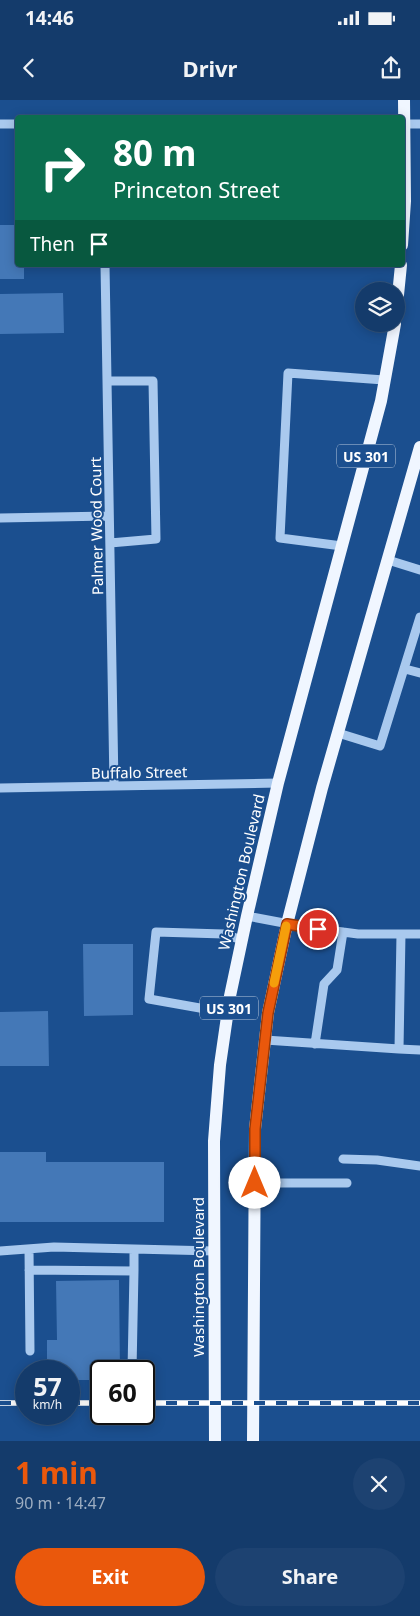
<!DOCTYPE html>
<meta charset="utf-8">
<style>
body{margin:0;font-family:"Noto Sans",sans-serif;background:#1d4271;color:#f1f3f6;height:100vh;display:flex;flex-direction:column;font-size:19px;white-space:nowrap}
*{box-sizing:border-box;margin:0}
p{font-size:16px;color:#9dadc1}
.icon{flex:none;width:28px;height:28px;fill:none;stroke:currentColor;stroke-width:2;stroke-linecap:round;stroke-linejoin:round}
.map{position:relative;height:1341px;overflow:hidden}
.side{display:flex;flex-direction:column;background:#143b6b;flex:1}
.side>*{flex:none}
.hud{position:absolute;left:15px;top:15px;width:390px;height:152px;border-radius:5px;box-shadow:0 2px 12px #0003,0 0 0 1px #33557e;background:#0b6e4f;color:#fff;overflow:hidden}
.fabs{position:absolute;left:355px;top:182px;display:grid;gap:10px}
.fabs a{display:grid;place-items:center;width:50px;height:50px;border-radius:50%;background:#143b6b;box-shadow:0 2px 12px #0003,0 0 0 1px #33557e;font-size:25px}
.speed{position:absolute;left:15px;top:1260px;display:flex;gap:10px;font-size:25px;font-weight:700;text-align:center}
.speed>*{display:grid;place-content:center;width:65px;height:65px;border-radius:50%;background:#143b6b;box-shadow:0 2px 12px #0003,0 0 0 1px #33557e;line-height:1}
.speed small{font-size:12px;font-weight:400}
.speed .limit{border:2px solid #111;border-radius:8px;background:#fff;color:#111}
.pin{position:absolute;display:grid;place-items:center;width:42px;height:42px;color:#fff;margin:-21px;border:2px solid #fff;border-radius:50%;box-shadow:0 1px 5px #0007}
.me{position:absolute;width:55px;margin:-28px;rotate:0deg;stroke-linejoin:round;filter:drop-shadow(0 0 4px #0008)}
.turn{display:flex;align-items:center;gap:18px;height:105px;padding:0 15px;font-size:22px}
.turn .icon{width:65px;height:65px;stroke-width:2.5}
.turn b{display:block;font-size:35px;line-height:42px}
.then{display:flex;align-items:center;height:48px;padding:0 15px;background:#0003;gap:10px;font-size:19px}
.round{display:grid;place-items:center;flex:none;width:52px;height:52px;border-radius:26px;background:#1d4271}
.overview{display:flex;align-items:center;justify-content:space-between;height:85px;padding:0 15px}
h1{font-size:30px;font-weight:700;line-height:38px;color:#ea580c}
.button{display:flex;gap:10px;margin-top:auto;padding:10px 15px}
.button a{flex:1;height:58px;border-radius:30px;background:#ea580c;color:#fff;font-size:20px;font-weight:700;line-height:58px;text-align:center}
.button a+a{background:#1d4271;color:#f1f3f6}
.status{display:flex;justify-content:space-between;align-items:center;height:35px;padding:0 25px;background:#143b6b;direction:ltr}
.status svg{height:14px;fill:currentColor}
header{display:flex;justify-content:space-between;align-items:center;height:65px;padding:0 15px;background:#143b6b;font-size:22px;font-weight:700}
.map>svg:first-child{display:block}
.building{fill:#4478b7}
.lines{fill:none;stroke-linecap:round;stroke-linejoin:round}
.minor{stroke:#a9c9ee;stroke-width:9}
.major{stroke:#f0f6ff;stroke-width:12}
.rail-casing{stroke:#fff;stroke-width:5.5}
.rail{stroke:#1b4f8f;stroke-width:4;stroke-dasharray:11;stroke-linecap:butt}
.route-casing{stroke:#983908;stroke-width:12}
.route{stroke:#ea580c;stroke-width:9}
.slow{stroke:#f59e0b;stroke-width:9}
.labels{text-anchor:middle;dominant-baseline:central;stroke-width:4;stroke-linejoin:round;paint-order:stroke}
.shield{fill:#1b4f8f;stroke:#bbcadd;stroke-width:1}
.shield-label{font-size:14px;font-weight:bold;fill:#fff}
.street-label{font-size:15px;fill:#fff;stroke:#1b4f8f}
</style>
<div class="status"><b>14:46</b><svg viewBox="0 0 49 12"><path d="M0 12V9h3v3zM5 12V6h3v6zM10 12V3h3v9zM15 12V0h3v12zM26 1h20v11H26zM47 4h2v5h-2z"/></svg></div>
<header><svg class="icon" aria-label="back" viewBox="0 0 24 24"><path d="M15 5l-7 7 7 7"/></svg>Drivr<svg class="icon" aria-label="share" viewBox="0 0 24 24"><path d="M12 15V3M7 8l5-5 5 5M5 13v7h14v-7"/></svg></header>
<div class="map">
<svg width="420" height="1341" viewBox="0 0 420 1341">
<rect width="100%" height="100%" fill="#1b4f8f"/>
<path class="building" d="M0 125H18V165H24V179H0Z
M63 193 64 233 0 234V194Z
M83 844H133V915L84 916Z
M48 911 49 966H0V912Z
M0 1052H46V1062H164V1122H0Z
M119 1180 120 1271H101V1280H69V1271H47V1240H57L56 1181Z"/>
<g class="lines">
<path class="minor" d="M0 24H18
M402 24H420
M105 165 114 686
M107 281H153L156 439 110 443
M0 418 109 416
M342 446 280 438 288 273 384 280
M388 460 420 470
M405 569 420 573
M338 633 380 646 420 517
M0 688 278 683
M247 816 305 827 358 834H420
M228 913 149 899 156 832 224 834 242 840
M265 940 399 949 401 834
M315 944 324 884 337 870 343 832
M399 949 420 950
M343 1059 377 1060 420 1066
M255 1083H347
M29 1149 30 1251
M134 1150V1171
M0 1151 54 1147 214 1151
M29 1170 134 1171 132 1270"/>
<path class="major" d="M402 145 405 101 404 0
M396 215 401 165
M215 1341 214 1041 220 965 230 896 247 816 278 683 381 301 395 224
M253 1341 255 1029 268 913 287 824 322 688 420 347"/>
<defs>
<path id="rail" d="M0 1303H26
M69 1303H101
M144 1303H420"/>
</defs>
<use href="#rail" class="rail-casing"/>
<use href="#rail" class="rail"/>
</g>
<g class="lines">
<defs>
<path id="route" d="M255 1083V1029L268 913 287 824 318 829"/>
</defs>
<use href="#route" class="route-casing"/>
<use href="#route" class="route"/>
<path class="slow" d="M274 883 286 826"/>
</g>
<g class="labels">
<g class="shield">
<rect x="337" y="344.5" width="58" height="23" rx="4"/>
<rect x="200" y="896.5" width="58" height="23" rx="4"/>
</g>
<g class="shield-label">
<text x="366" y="356">US 301</text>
<text x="229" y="908">US 301</text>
</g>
<g class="street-label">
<text transform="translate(96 426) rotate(-91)">Palmer Wood Court</text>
<text transform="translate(139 672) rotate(-1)">Buffalo Street</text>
<text transform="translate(241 772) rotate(-77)">Washington Boulevard</text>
<text transform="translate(198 1177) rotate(-90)">Washington Boulevard</text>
</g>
</g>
</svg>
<div class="fabs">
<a><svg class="icon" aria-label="layers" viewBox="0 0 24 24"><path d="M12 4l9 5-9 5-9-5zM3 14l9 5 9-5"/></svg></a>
</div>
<div class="speed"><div>57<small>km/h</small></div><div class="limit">60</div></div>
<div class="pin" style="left:318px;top:829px;background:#d93025"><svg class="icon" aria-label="arrive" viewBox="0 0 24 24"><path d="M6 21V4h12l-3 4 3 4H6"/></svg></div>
<svg class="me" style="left:255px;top:1083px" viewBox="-20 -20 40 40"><circle r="19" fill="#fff"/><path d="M0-13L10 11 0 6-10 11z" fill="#ea580c"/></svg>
<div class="hud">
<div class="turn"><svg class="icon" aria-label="right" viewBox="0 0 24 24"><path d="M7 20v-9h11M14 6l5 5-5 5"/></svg><div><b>80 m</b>Princeton Street</div></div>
<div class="then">Then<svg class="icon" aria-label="arrive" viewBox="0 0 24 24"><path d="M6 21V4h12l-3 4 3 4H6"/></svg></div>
</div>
</div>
<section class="side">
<div class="overview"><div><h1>1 min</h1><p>90 m · 14:47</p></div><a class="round"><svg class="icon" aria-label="close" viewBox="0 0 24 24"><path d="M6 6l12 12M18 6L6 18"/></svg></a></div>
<div class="button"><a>Exit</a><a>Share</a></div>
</section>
